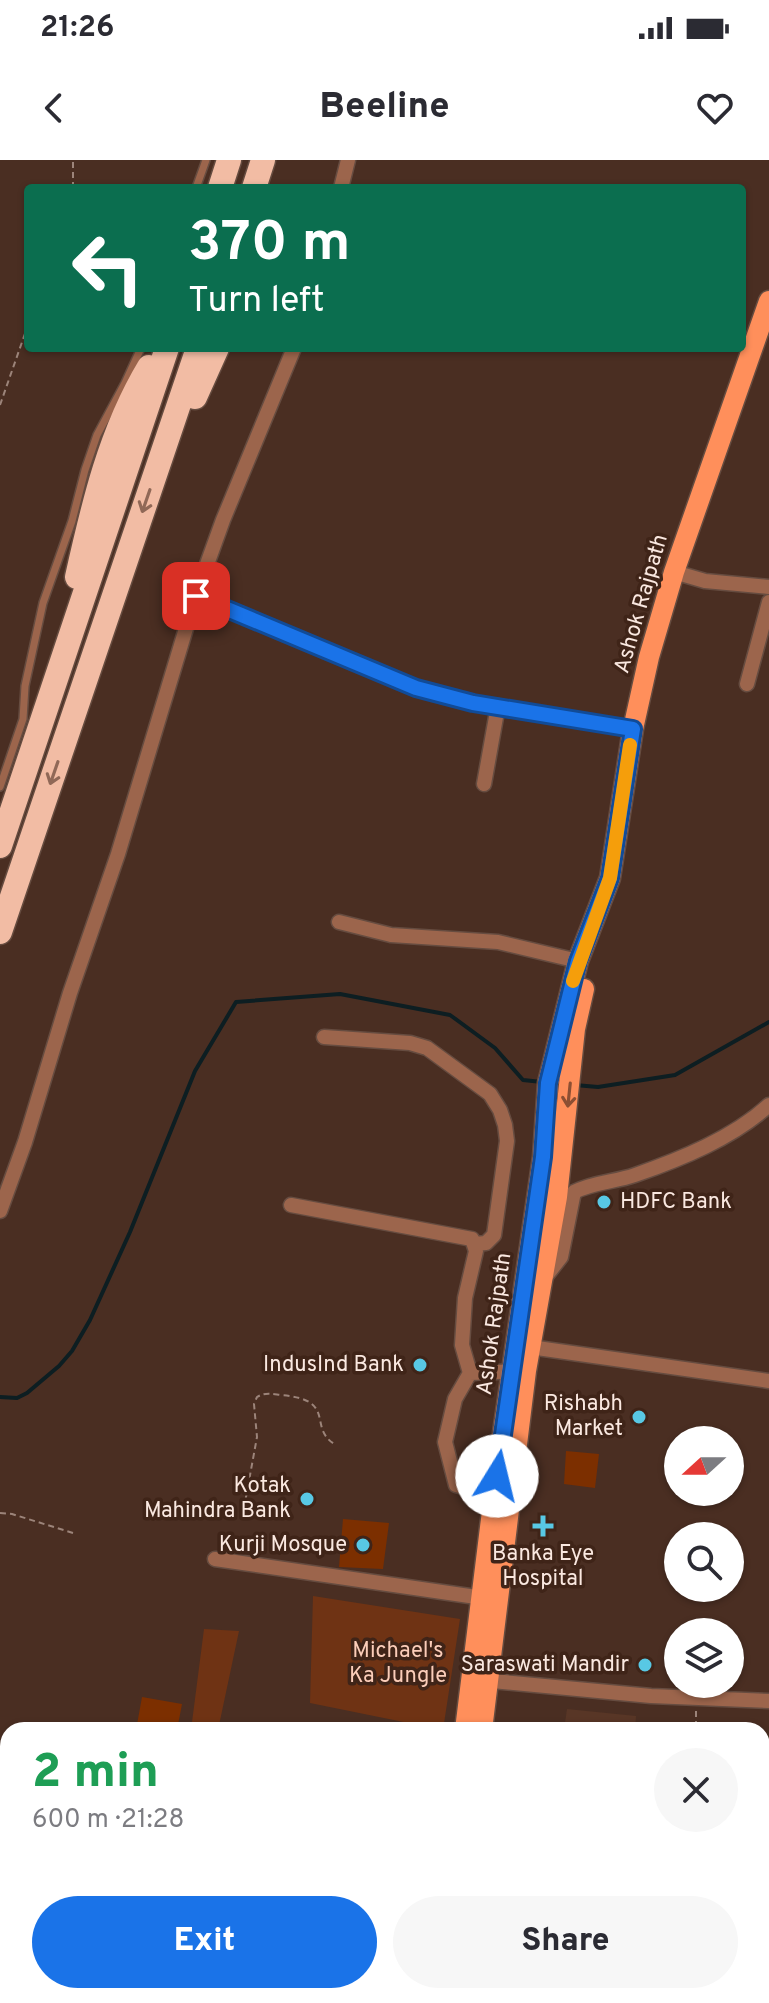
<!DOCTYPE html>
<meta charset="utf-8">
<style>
body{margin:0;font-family:Overpass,sans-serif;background:#f7f7f7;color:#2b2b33;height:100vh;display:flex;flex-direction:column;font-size:30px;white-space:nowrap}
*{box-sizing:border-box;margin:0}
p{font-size:26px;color:#7c7c81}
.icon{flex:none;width:44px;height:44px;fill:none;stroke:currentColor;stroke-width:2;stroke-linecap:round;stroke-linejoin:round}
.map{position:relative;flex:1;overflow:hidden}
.side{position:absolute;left:0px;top:1562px;width:770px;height:282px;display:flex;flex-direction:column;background:#fff;border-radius:24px 24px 0 0;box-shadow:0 2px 6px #0004}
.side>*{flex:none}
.top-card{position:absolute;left:24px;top:24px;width:722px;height:168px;border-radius:8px;box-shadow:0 2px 6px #0004;background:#0b6e4f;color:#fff;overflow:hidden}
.needle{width:52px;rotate:249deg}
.tools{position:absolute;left:664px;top:1266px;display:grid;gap:16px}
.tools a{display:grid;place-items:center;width:80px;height:80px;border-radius:50%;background:#fff;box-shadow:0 2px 6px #0004;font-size:40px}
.pin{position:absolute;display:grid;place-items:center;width:68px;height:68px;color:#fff;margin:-34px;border-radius:16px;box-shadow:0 4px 12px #0006}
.me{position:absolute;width:88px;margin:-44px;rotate:9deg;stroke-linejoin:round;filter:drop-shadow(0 0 6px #0008)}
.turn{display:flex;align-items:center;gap:28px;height:168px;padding:0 32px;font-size:36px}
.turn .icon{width:104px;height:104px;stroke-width:2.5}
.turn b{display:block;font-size:56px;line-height:68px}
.round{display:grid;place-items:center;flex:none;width:84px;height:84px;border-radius:42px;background:#f7f7f7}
.summary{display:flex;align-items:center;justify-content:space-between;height:136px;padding:0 32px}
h1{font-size:48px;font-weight:800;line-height:60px;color:#1e9e55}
.cta{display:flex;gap:16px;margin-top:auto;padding:16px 32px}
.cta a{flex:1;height:92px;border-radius:48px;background:#1a73e8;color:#fff;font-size:32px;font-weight:800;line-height:92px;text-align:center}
.cta a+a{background:#f7f7f7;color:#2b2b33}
.status{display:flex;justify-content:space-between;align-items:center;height:56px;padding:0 40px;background:#fff;direction:ltr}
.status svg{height:22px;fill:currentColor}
header{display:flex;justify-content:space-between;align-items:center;height:104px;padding:0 32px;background:#fff;font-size:36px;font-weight:800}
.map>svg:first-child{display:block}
.built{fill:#583626}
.green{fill:#6f3314}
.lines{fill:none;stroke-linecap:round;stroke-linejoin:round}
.stream{stroke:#0d1e22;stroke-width:4}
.building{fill:#7c2f00}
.lane-casing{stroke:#664c40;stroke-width:10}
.street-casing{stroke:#664c40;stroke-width:17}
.primary-casing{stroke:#664c40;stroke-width:23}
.highway-casing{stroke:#664c40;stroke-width:27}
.path{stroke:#9c847a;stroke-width:2;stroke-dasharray:6 4;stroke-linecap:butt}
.lane{stroke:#9c654c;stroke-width:7}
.street{stroke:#9c654c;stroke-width:14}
.primary{stroke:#ff8f5b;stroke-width:20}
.highway{stroke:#f2bca4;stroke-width:24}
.oneway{stroke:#906857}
.oneway2{stroke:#8c4f33}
.route-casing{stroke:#114b97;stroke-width:20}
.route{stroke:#1a73e8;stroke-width:14}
.slow{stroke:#f59e0b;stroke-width:14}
.poi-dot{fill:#58c8e4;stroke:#3f2418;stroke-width:3}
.labels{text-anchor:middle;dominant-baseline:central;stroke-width:7;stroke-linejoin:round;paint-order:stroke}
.street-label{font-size:22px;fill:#fae8e0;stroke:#3f2418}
.poi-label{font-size:22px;fill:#fae8e0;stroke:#3f2418;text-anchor:end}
.park-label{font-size:22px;fill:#fbcdb9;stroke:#3f2418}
</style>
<div class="status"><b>21:26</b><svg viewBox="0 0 49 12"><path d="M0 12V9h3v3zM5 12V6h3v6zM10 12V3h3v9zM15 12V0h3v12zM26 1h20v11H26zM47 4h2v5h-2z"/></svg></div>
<header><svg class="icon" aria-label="back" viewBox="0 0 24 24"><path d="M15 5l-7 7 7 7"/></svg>Beeline<svg class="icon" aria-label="heart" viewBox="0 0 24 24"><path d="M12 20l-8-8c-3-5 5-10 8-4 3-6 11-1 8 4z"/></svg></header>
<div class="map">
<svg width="769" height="1843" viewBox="0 0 769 1843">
<rect width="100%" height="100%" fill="#4a2e22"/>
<path class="built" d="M567 1549 636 1556 635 1570H564Z"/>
<path class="green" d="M313 1436 460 1459 443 1570 310 1543Z
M204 1469 239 1471 218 1570H191Z
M471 1836H615L614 1843H490L470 1841Z"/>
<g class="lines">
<path class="stream" d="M575 925 598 927 675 915 769 862
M0 1237 17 1238 27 1233 59 1206 72 1191 90 1160 130 1072 195 911 236 842 340 834 450 855 495 888 523 920 542 922"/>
</g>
<path class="building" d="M566 1291 599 1294 595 1328 564 1324Z
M343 1359 389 1363 383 1409 339 1407Z
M142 1537 182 1544 177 1570H136Z"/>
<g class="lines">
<defs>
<path id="lane" d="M196 28 206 0
M0 627 23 559 25 526 43 443 72 361 85 310 97 275 125 223 141 188
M174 1843 175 1836
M627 1843 629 1836"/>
<path id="street" d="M341 28 348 0
M674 412 705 421 769 427
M196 436 416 528 473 543 633 569
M747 524 769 442
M484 624 498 546
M339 762 391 775 498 782 578 801
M324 877 410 883 427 888 490 934 500 950 505 965 507 981 494 1075 486 1083 475 1084
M291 1045 472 1079 476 1091 465 1138 462 1185 470 1213
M0 1051 25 982 70 833 118 694 197 432 223 360 294 188
M543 1120 561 1097 574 1032C593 1022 615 1022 635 1015 681 999 733 978 769 945
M530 1187 769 1221
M494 1335 456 1325 445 1282 455 1239 470 1213 521 1211
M215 1399 490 1439
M482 1520 651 1536 769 1541"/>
<path id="primary" d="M465 1570 494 1335 543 997 548 923 578 801 610 718 633 569 649 497 674 412 769 141
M482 1570 526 1211 557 1037 575 869 584 829
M426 1843 427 1836
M443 1843 444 1836"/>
<path id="highway" d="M220 28 229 0
M254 28 263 0
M195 237 217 188
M77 417C93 345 110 272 149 207
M0 686 167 188
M0 772 198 188"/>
</defs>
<use href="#lane" class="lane-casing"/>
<use href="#street" class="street-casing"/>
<use href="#primary" class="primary-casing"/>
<use href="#highway" class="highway-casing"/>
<path class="path" d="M73 28V0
M0 245 28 165
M244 1348 257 1277 254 1244 257 1237C265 1232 272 1234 281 1235 339 1240 306 1268 336 1285
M0 1353 12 1354 73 1373
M696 1551V1570"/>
<use href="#lane" class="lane"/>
<use href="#street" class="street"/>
<use href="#primary" class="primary"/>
<use href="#highway" class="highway"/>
</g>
<defs><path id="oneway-shaft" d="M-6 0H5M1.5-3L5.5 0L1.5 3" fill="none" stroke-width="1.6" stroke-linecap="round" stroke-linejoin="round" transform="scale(2)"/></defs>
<g class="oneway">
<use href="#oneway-shaft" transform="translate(146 341) rotate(109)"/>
<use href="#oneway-shaft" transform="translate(54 613) rotate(109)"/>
</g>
<use class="oneway2" href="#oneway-shaft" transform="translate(569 935) rotate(96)"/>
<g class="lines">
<defs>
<path id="route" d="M196 436 416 528 473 543 633 569 610 718 578 801 548 923 543 997 497 1316"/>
</defs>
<use href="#route" class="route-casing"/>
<use href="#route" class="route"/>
<path class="slow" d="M573 821 610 718 630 585"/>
</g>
<g class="poi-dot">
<circle cx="604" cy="1042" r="8"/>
<circle cx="420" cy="1205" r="8"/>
<circle cx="639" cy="1257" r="8"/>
<circle cx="307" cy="1339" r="8"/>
<path d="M539 1354h8v8h8v8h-8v8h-8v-8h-8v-8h8z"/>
<circle cx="363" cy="1385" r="8"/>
<circle cx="645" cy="1505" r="8"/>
</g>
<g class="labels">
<g class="street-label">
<text transform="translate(642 444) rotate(-74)">Ashok Rajpath</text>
<text transform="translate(495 1164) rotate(-82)">Ashok Rajpath</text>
</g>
<g class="poi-label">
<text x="620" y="1042" text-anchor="start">HDFC Bank</text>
<text x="404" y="1205">IndusInd Bank</text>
<text x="623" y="1244">Rishabh<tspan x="623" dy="25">Market</tspan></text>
<text x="291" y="1326">Kotak<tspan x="291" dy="25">Mahindra Bank</tspan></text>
<text x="347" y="1385">Kurji Mosque</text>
<text x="543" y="1394" text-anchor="middle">Banka Eye<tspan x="543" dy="25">Hospital</tspan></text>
<text x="629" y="1505">Saraswati Mandir</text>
</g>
<g class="park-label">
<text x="398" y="1491">Michael's<tspan x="398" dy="25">Ka Jungle</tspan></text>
</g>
</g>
</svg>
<div class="tools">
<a><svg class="needle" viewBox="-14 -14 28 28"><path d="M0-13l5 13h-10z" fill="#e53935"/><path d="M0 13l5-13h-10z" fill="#7c7c81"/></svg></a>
<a><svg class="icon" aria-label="search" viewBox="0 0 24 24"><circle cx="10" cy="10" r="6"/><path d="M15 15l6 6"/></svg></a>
<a><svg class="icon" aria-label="layers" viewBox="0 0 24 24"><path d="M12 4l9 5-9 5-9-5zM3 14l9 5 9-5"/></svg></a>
</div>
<div class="pin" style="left:196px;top:436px;background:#d93025"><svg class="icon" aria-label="arrive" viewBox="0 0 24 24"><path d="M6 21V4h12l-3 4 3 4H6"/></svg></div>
<svg class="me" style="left:497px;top:1316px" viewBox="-20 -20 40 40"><circle r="19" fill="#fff"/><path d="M0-13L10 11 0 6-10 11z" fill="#1a73e8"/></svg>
<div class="top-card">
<div class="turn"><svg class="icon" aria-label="left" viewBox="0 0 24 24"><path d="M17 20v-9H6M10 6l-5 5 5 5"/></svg><div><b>370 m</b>Turn left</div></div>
</div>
<section class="side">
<div class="summary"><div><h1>2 min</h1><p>600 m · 21:28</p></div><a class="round"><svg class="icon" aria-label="close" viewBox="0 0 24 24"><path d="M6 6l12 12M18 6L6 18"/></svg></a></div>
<div class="cta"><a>Exit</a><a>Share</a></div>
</section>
</div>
